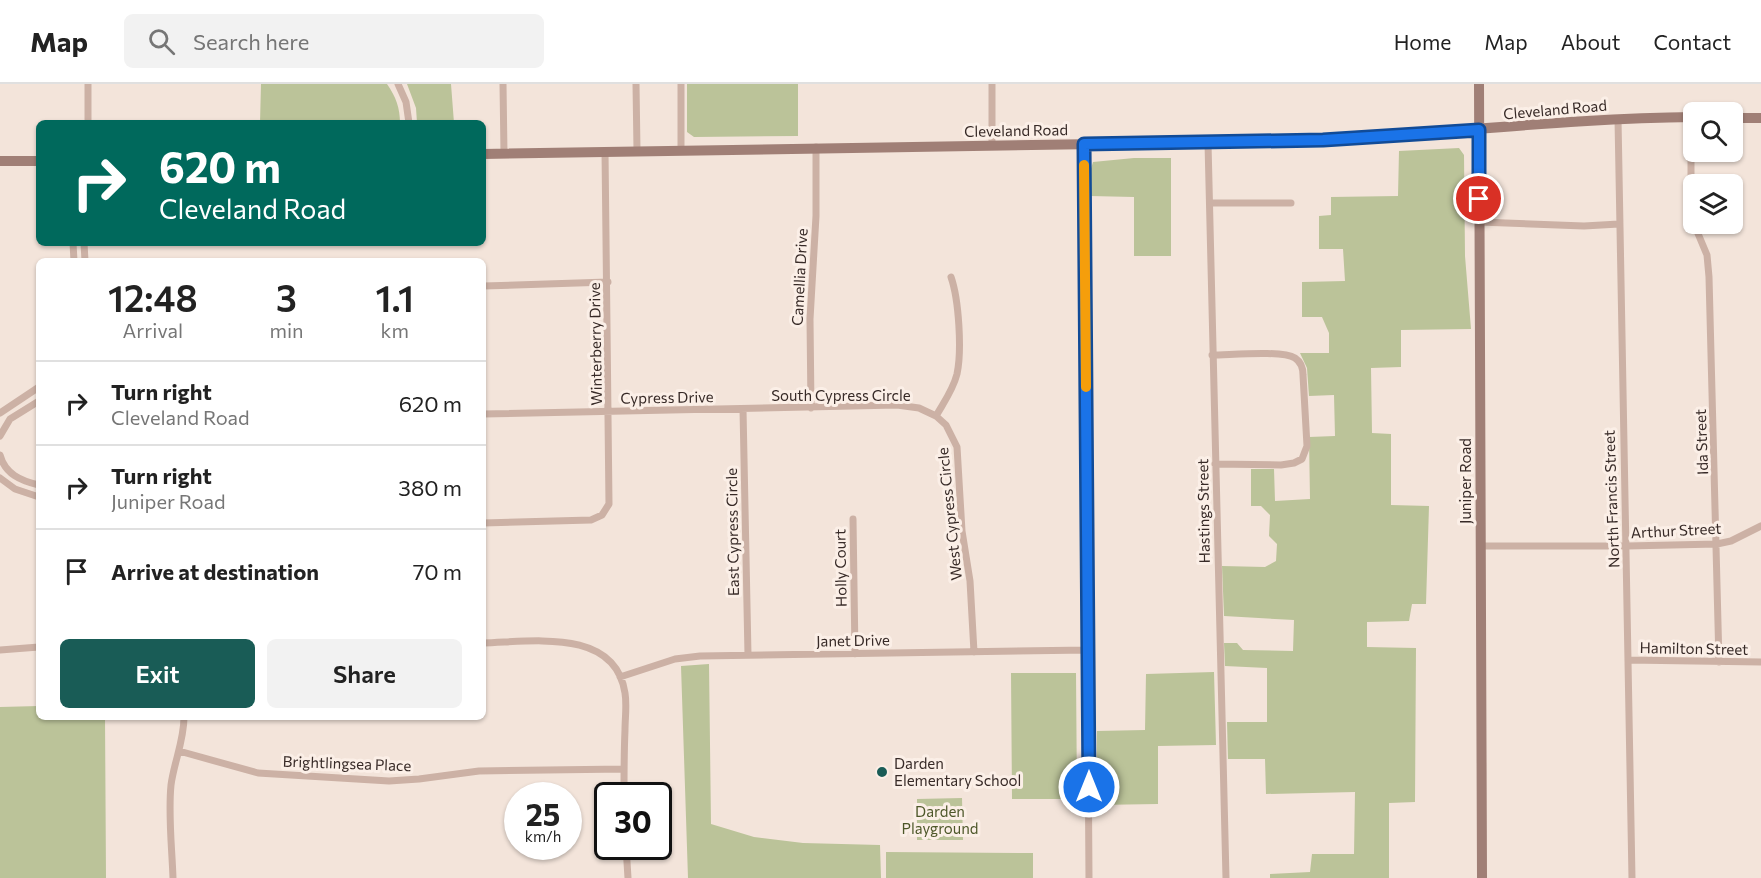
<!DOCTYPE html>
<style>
body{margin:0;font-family:Commissioner,sans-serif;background:#f2f2f2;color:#222;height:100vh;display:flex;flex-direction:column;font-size:22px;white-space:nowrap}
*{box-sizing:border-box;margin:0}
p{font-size:20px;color:#767676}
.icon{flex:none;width:33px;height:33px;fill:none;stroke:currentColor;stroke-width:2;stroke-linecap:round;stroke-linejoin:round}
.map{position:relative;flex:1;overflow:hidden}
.side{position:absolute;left:36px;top:174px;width:450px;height:462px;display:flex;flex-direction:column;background:#fff;border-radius:9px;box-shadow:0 2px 4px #0004}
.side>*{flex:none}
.banner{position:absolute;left:36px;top:36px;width:450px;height:126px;border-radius:9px;box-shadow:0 2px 4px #0004;background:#00695c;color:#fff;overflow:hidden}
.fabs{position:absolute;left:1683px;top:18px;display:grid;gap:12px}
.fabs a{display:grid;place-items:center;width:60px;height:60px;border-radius:9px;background:#fff;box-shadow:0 2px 4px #0004;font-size:30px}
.speed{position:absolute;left:504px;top:698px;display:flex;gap:12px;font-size:30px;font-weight:700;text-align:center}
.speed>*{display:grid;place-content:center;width:78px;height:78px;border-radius:50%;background:#fff;box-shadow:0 2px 4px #0004;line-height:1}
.speed small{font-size:15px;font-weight:400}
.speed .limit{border:3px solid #111;border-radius:9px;background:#fff;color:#111}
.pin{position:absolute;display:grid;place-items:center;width:51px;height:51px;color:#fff;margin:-26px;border:3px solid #fff;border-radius:50%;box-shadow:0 2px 6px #0007}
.me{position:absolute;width:66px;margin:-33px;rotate:0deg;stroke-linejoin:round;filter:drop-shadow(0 0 4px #0008)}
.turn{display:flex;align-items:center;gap:21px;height:126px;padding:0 24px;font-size:27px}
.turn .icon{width:78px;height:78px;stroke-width:2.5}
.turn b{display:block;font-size:42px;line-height:51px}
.eta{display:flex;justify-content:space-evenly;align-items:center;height:102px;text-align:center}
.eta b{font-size:36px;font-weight:600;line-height:42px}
.cta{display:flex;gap:12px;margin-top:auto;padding:12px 24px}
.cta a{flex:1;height:69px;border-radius:9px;background:#195c56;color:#fff;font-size:24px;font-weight:600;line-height:69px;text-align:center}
.cta a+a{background:#f2f2f2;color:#222}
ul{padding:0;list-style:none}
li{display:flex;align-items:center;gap:18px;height:84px;padding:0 24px;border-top:2px solid #e0e0e0}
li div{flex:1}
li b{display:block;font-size:22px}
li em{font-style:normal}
header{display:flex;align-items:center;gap:36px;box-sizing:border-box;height:84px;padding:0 30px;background:#fff;border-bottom:2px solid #e0e0e0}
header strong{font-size:28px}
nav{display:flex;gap:33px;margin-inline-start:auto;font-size:21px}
.search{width:420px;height:54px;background:#f2f2f2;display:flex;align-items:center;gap:15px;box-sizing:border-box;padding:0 21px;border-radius:9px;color:#767676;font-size:22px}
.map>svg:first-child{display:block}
.green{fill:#bbc399}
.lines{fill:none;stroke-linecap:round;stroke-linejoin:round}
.street{stroke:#ccb1a5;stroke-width:7}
.secondary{stroke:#a07f76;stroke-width:10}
.route-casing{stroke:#114b97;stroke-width:15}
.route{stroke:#1a73e8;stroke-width:10}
.slow{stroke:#f59e0b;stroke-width:10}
.poi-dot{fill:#195c56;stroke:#fbefe7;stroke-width:2}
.labels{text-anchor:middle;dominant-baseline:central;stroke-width:6;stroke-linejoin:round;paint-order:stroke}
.street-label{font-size:15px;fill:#372a27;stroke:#fbefe7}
.poi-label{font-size:15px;fill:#372a27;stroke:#fbefe7;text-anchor:start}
.park-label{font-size:15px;fill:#4d5729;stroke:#fbefe7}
</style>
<header>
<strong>Map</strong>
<div class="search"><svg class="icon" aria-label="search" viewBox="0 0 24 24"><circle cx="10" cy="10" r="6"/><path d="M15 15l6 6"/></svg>Search here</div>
<nav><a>Home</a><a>Map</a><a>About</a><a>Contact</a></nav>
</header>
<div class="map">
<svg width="1761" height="794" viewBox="0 0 1761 794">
<rect width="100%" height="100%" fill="#f3e4da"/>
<path class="green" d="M261 0H387C396 13 400 24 400 39H260Z
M407 0H451L454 39H417L416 24Z
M687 0H798V52L694 53 687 48Z
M1459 64 1464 71 1465 172 1471 245 1401 246V283L1371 284 1372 349 1391 350V421L1429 422 1426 520H1412L1409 537 1367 538V563L1416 564 1415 718 1389 719V794H1270V790L1310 788 1312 770H1354L1355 708 1266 710 1265 675H1228L1227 638H1267V584L1225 582 1224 559H1237L1243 566 1293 567 1294 536 1224 532 1222 482 1265 483 1276 477 1277 460 1269 452 1270 431 1261 422H1251V385H1274L1275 417 1310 415 1309 353 1335 352 1334 311 1309 312 1307 284 1300 269H1329V249L1322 233H1302V198L1345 197 1343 165H1319V132L1331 131V113L1398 112 1399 67Z
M1134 74H1171V172H1134V113L1090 112V88L1093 78Z
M709 580 711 740 754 753 803 759 880 761 881 794H688L681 582Z
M1214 588 1216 661 1158 662V720L1096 721 1097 647 1145 646 1146 590Z
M1011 589H1076L1077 715H1012Z
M39 622V633H105L106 794H0V623Z
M962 714 963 756H917V715Z
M886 768 1033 769V794H886Z"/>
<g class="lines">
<path class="street" d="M88 0V39
M398 0 406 18 409 39
M503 0 504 69
M636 0 637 66
M681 0V65
M992 0V61
M1691 33V122L1694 138
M1618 35 1632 794
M1208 59 1226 794
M1084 60 1089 794
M1210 119H1291
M1479 138 1584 142 1619 140
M1694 140 1707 171 1709 193 1719 578
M73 159 74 177
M84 159 85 177
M483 202 608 198
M1212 271C1230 271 1282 266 1295 274 1301 278 1303 284 1303 291L1307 362 1302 375 1294 379 1281 381 1215 380
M811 324 810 235 816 132V63
M743 325 748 571
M0 329 39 303
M483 330 897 321 919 324 936 332 946 341 957 363 962 447 970 497 974 568
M936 332C944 318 953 306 957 290 962 267 959 216 951 193
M0 352 10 335 39 317
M0 371C5 390 21 397 39 401
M0 394 15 405 39 413
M853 435 855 570
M483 439 591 436 602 431 609 420 605 67
M1480 462H1627L1717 460 1731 457 1761 442
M483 559C531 558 615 543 625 609 627 621 625 634 625 646 624 668 624 689 624 711
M0 566 39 563
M1628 576 1761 578
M620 593 675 575 700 572 1088 566
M179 667 258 689 389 697 419 695 479 687 624 685
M626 762 628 794
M173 794C172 764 168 731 171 701 174 678 184 657 184 633"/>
<path class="secondary" d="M1479 0 1482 794
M1732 34H1761
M483 70 1286 57C1422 53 1558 34 1694 33
M0 77H39"/>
</g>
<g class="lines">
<defs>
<path id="route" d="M1089 703 1084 60 1323 56 1479 46V115"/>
</defs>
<use href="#route" class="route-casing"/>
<use href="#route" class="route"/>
<path class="slow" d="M1084 81 1086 303"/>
</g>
<circle class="poi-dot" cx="882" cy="688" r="6"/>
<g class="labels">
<g class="street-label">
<text transform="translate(1555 25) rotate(-5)">Cleveland Road</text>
<text transform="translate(1016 46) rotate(-1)">Cleveland Road</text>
<text transform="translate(799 193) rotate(-87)">Camellia Drive</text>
<text transform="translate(595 260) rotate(-91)">Winterberry Drive</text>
<text x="841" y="311">South Cypress Circle</text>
<text transform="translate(667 313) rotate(-1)">Cypress Drive</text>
<text transform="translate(1701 358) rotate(-92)">Ida Street</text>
<text transform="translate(1465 397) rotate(-90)">Juniper Road</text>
<text transform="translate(1611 415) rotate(-92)">North Francis Street</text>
<text transform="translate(1203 427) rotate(-91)">Hastings Street</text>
<text transform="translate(949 430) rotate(-96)">West Cypress Circle</text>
<text transform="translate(1676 446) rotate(-3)">Arthur Street</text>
<text transform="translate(732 448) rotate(-91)">East Cypress Circle</text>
<text transform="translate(840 484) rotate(-91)">Holly Court</text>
<text transform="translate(853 556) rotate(-1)">Janet Drive</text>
<text transform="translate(1694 564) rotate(1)">Hamilton Street</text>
<text transform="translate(347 679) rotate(2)">Brightlingsea Place</text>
</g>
<g class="poi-label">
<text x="894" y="679">Darden<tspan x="894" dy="17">Elementary School</tspan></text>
</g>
<g class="park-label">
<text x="940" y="727">Darden<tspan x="940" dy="17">Playground</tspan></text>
</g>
</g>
</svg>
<div class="fabs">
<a><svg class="icon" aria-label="search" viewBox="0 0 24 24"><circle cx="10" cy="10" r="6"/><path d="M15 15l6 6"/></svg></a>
<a><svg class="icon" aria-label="layers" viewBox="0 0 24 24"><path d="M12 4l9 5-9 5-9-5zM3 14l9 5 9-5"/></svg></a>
</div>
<div class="speed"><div>25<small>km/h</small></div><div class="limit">30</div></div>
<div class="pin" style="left:1479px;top:115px;background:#d93025"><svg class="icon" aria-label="arrive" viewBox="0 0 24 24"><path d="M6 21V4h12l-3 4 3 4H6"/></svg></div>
<svg class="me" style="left:1089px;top:703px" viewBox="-20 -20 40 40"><circle r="17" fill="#1a73e8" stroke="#fff" stroke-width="3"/><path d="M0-11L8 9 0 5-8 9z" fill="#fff"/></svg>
<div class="banner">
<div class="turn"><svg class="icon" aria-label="right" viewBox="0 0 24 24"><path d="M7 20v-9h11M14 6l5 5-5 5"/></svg><div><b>620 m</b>Cleveland Road</div></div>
</div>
<section class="side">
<div class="eta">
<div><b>12:48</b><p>Arrival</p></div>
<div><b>3</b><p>min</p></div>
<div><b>1.1</b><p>km</p></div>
</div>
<ul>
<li><svg class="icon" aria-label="right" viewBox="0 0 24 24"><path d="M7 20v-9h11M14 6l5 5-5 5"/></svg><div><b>Turn right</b><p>Cleveland Road</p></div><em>620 m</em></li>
<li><svg class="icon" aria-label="right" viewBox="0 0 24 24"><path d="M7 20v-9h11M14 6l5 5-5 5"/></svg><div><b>Turn right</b><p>Juniper Road</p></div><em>380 m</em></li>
<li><svg class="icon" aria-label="arrive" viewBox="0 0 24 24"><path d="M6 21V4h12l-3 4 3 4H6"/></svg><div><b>Arrive at destination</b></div><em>70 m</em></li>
</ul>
<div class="cta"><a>Exit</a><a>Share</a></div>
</section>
</div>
